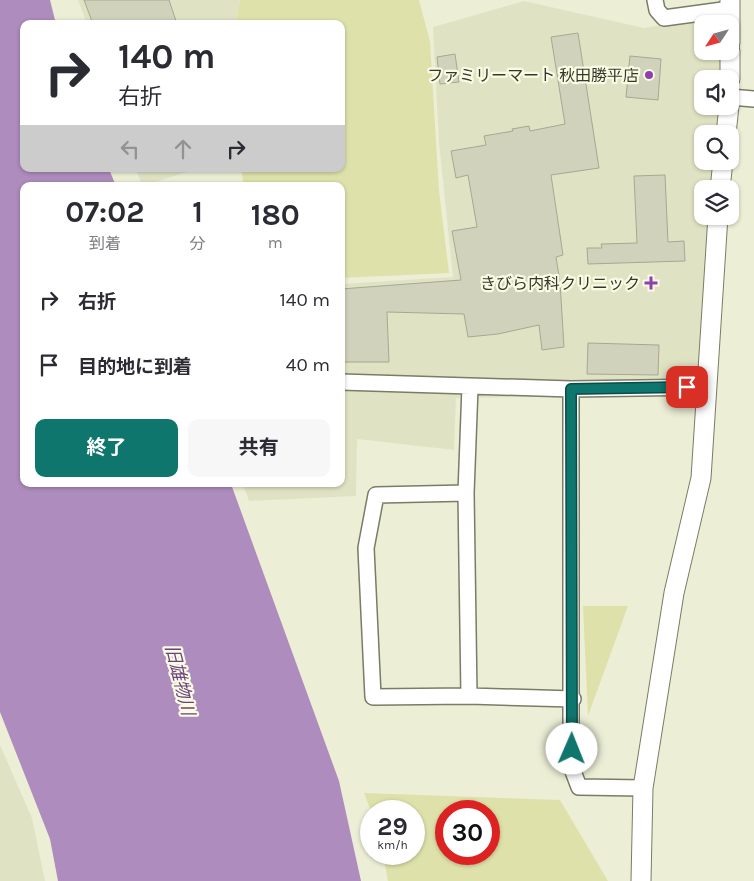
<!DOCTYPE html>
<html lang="ja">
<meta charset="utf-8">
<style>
body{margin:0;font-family:Karla,"Noto Sans JP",sans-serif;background:#f7f7f7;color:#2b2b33;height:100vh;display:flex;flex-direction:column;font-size:19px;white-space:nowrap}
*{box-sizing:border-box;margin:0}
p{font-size:16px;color:#7c7c81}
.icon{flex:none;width:28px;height:28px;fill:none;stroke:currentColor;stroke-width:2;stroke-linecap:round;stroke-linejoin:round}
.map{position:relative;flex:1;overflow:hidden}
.sheet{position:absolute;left:20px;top:182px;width:325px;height:305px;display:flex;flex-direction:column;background:#fff;border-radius:10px;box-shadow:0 1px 4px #0004}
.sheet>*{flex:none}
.banner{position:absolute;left:20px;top:20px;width:325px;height:152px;border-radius:10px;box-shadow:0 1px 4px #0004;background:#fff;color:#2b2b33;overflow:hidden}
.needle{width:32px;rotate:234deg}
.buttons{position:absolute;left:694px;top:15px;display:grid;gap:10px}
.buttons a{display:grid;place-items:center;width:45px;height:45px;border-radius:10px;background:#fff;box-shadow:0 1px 4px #0004;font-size:25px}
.speed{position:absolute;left:360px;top:800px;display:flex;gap:10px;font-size:25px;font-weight:700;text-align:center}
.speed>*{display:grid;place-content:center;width:65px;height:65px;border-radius:50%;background:#fff;box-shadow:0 1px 4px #0004;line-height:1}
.speed small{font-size:12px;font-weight:400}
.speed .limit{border:8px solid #d22;background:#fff;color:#111}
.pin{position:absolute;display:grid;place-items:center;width:42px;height:42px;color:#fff;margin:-21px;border-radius:10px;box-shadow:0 2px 8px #0006}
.me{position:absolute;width:55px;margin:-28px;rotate:1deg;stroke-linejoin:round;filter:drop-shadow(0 0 4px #0008)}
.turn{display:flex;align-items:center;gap:18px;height:105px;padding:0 15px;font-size:22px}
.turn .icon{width:65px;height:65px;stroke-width:2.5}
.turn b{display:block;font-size:35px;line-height:42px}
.lanes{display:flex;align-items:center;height:48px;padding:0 15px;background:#0003;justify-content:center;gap:25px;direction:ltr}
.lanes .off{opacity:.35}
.eta{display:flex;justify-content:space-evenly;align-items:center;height:85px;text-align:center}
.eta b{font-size:30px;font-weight:700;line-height:35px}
.action{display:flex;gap:10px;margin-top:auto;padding:10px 15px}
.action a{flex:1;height:58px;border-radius:10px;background:#0f766e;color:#fff;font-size:20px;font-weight:700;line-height:58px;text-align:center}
.action a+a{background:#f7f7f7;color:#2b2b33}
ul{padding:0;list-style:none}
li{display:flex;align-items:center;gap:15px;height:65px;padding:0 15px}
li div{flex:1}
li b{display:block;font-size:19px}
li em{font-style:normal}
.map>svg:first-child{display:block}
.built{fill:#e0e3c3}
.green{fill:#dee2aa;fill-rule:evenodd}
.water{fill:#ae8cbd}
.building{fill:#d0d2bb;stroke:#a6a892}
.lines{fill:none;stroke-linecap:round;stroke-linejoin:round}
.minor-casing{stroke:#7a7c66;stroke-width:18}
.tertiary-casing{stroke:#7a7c66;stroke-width:21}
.minor{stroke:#fff;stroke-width:15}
.tertiary{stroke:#fff;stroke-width:19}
.route-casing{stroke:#0a4d48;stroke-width:12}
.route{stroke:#0f766e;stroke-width:9}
.poi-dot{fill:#903fae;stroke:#f9fce3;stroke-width:2}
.labels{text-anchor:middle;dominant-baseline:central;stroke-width:4.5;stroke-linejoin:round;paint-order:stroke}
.poi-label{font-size:16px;fill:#35362c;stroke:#f9fce3;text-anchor:end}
.water-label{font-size:18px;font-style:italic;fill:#6d407f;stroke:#f9fce3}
</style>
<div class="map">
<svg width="754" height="881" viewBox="0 0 754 881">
<rect width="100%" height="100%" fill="#ecefd6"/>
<path class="built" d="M78 0H240L236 24H87Z
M524 1 644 28 727 15 726 24H702V51H724L722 79H702V106H720L717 134H702V161H715L713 189H702V216H711L697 395 456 398 454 450 357 439 356 496 249 501 243 484H341V284L453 277 439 143 433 27Z
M136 169H197L142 186Z
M0 745 32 818 45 881H0Z"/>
<path class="green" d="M240 0H419L430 41 439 191 449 273 341 278V186H244L241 169H341V24H236Z
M583 606H628L588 716Z
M364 793 560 800 608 881H388L383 854H414V811H371ZM446 811H489V854H446Z"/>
<path class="water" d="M0 0H50L56 24H24V169H109L116 186H24V484H231L339 781 361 881H58L50 839 0 712Z"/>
<path class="building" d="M84 0H169L177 24H93Z
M578 33 599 168 551 175 563 255 556 257 560 282 564 347 542 350 539 325 498 334 468 337 464 314 387 312 389 362H341V289L461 280 452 231 477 227 468 175 456 178 451 151 486 145 484 136 513 131 512 129 529 126 530 131 565 124 551 37Z
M455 54 459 82 440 84 437 57Z
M630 56 661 59 658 100 626 97Z
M665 175 668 242 684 241 685 261 588 264 587 248H602L601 244 637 243 634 176Z
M588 343 659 345 658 375 587 374Z"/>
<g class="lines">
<defs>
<path id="minor" d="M655 0 657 10 664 18 730 9
M730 97 754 99
M341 382 571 389 707 387
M571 389V766L579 787 643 788
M466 493 376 495 366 548 373 697 469 696 573 699
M469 696 466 493 470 387"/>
<path id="tertiary" d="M730 0V43
M730 79V51
M726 134 729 106
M720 189 723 161
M641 881 643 788 674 593 701 478 718 216"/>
</defs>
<use href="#minor" class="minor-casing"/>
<use href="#tertiary" class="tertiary-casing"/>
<use href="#minor" class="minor"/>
<use href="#tertiary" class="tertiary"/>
</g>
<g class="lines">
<defs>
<path id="route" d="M572 749 571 389 687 387"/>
</defs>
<use href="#route" class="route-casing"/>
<use href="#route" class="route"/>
</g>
<g class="poi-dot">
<circle cx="649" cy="75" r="5"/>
<path d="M648.5 275.5h5v5h5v5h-5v5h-5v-5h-5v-5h5z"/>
</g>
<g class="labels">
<g class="poi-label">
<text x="639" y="75">ファミリーマート 秋田勝平店</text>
<text x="640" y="283">きびら内科クリニック</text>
</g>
<g class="water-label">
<text transform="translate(180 680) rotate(76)">旧雄物川</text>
</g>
</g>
</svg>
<div class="buttons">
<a><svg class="needle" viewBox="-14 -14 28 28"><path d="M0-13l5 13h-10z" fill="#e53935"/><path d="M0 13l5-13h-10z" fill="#7c7c81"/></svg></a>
<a><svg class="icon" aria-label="sound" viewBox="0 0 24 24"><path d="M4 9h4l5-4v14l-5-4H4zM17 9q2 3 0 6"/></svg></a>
<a><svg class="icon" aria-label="search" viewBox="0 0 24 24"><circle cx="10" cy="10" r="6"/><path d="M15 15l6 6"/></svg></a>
<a><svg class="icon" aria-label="layers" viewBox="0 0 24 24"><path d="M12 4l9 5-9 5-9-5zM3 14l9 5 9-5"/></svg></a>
</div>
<div class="speed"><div>29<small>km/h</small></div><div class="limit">30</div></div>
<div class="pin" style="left:687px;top:387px;background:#d93025"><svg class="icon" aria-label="arrive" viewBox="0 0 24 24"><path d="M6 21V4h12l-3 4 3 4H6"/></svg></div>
<svg class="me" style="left:572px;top:749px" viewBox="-20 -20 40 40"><circle r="19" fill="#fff"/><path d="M0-13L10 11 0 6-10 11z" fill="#0f766e"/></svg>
<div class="banner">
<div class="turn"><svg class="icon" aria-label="right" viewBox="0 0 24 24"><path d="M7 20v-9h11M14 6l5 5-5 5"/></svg><div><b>140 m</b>右折</div></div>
<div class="lanes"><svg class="icon off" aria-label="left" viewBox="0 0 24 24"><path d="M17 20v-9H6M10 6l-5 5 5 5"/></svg><svg class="icon off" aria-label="ahead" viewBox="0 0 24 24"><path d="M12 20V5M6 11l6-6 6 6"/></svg><svg class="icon" aria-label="right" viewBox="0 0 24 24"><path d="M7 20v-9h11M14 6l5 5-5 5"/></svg></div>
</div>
<section class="sheet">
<div class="eta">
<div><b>07:02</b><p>到着</p></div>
<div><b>1</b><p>分</p></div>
<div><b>180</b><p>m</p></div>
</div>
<ul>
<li><svg class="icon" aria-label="right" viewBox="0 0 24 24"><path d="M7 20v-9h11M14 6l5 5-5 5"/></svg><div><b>右折</b></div><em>140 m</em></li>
<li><svg class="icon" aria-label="arrive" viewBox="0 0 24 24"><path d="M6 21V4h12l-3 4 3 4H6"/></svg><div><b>目的地に到着</b></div><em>40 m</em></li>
</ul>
<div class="action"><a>終了</a><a>共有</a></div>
</section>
</div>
